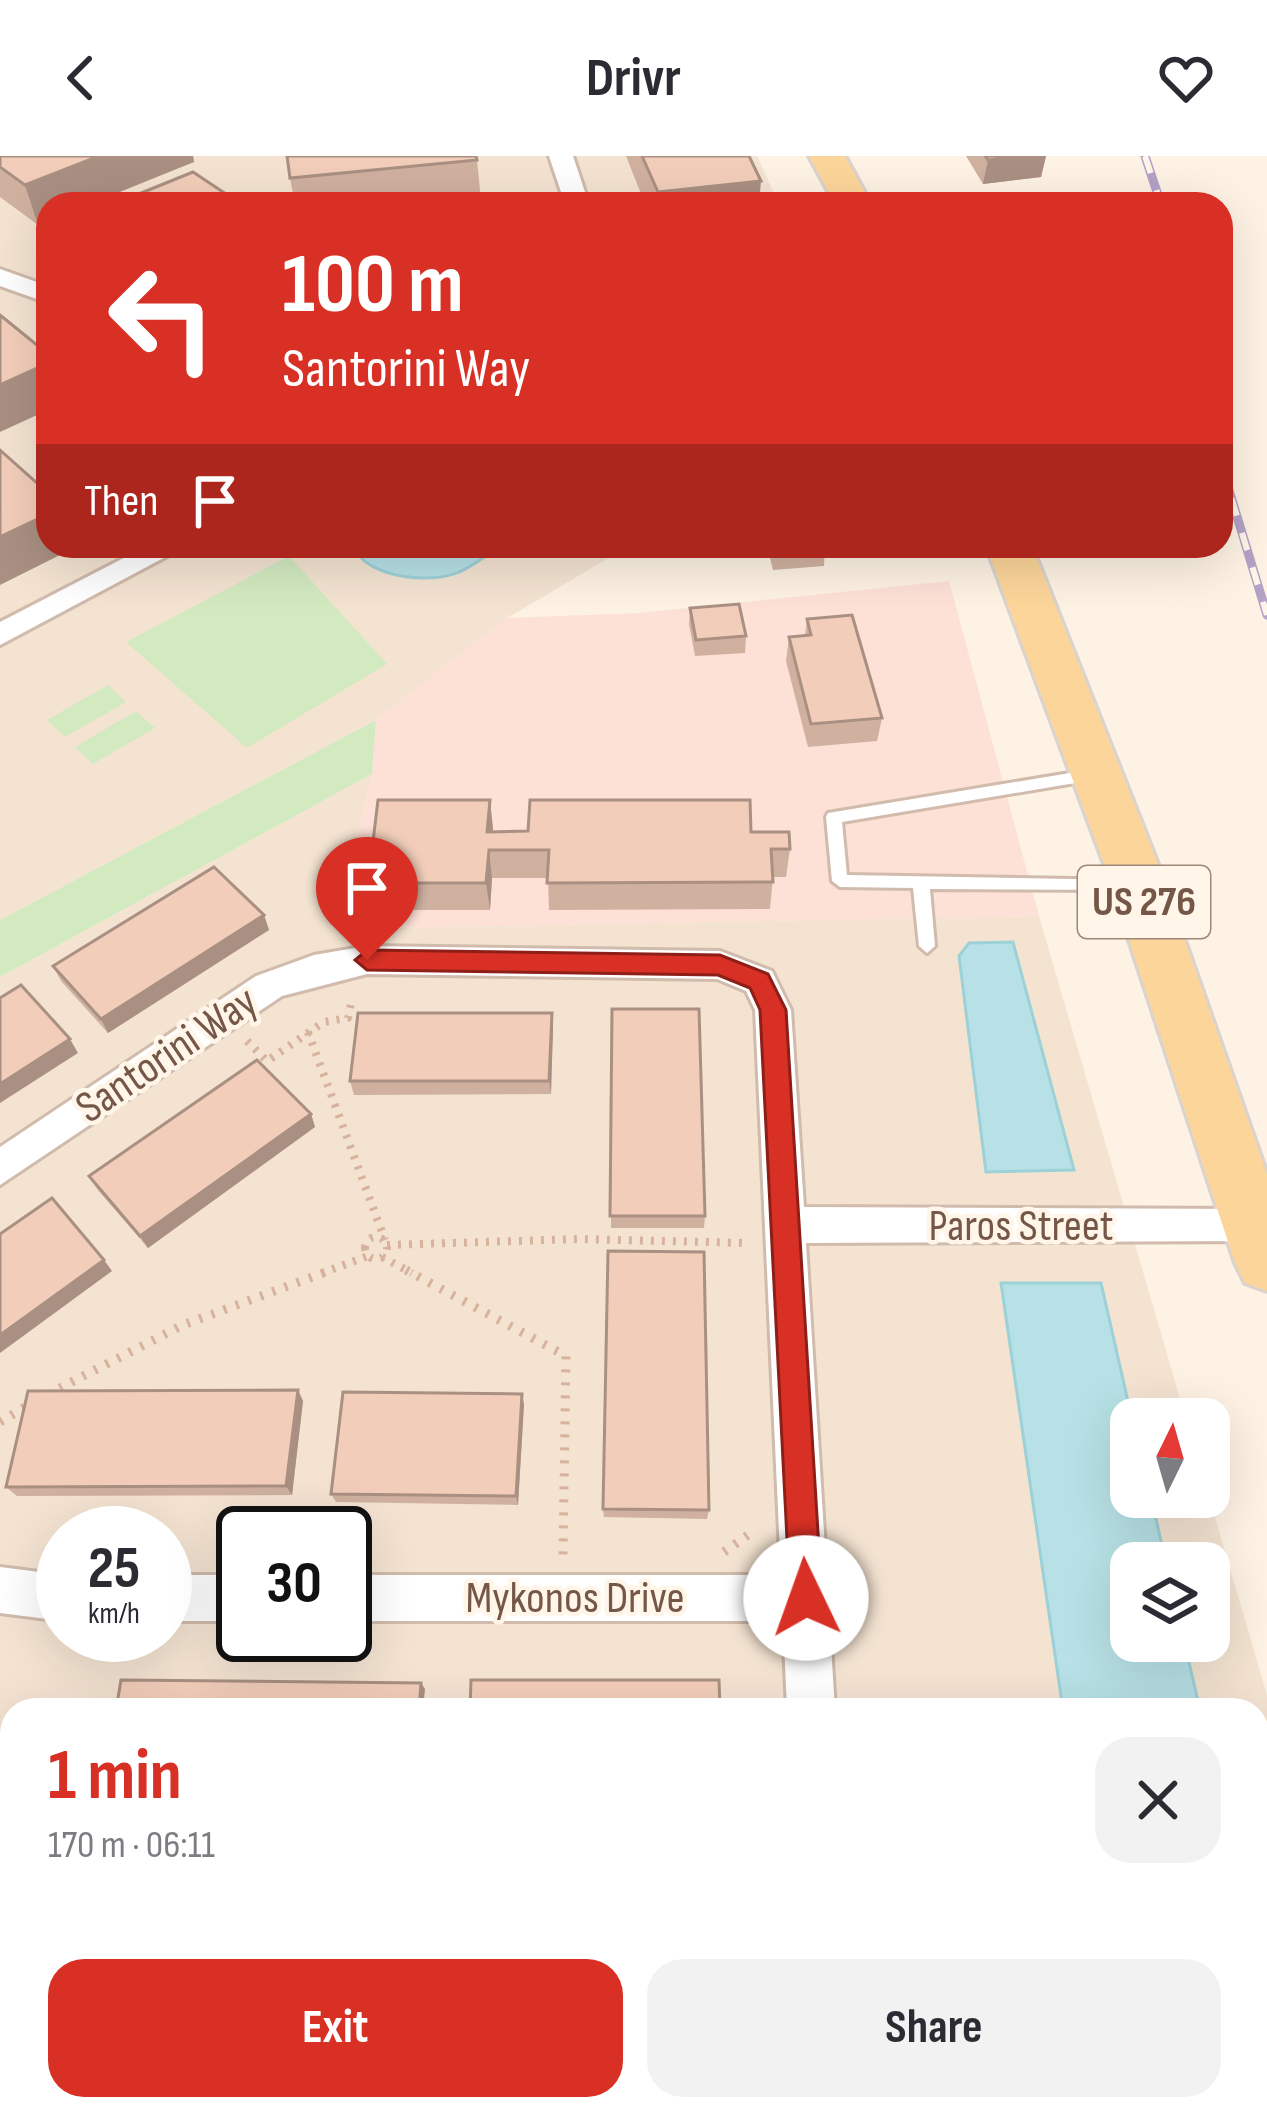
<!DOCTYPE html>
<meta charset="utf-8">
<style>
body{margin:0;font-family:"Sofia Sans Condensed",sans-serif;background:#f2f2f3;color:#2b2b33;height:100vh;display:flex;flex-direction:column;font-size:45px;white-space:nowrap}
*{box-sizing:border-box;margin:0}
p{font-size:39px;color:#7c7c81}
.icon{flex:none;width:66px;height:66px;fill:none;stroke:currentColor;stroke-width:2;stroke-linecap:round;stroke-linejoin:round}
.map{position:relative;flex:1;overflow:hidden}
.sheet{position:absolute;left:0px;top:1542px;width:1269px;height:423px;display:flex;flex-direction:column;background:#fff;border-radius:36px 36px 0 0;box-shadow:0 12px 48px #0002}
.sheet>*{flex:none}
.top-card{position:absolute;left:36px;top:36px;width:1197px;height:366px;border-radius:36px;box-shadow:0 12px 48px #0002;background:#d93025;color:#fff;overflow:hidden}
.needle{width:78px;rotate:5deg}
.controls{position:absolute;left:1110px;top:1242px;display:grid;gap:24px}
.controls a{display:grid;place-items:center;width:120px;height:120px;border-radius:24px;background:#fff;box-shadow:0 12px 48px #0002;font-size:60px}
.speed{position:absolute;left:36px;top:1350px;display:flex;gap:24px;font-size:60px;font-weight:700;text-align:center}
.speed>*{display:grid;place-content:center;width:156px;height:156px;border-radius:50%;background:#fff;box-shadow:0 12px 48px #0002;line-height:1}
.speed small{font-size:30px;font-weight:400}
.speed .limit{border:6px solid #111;border-radius:18px;background:#fff;color:#111}
.pin{position:absolute;display:grid;place-items:center;width:102px;height:102px;color:#fff;margin:-123px -51px;border-radius:50% 50% 50% 0;rotate:-45deg;box-shadow:0 0 12px #0007}
.pin .icon{rotate:45deg}
.me{position:absolute;width:132px;margin:-66px;rotate:357deg;stroke-linejoin:round;filter:drop-shadow(0 0 9px #0008)}
.turn{display:flex;align-items:center;gap:42px;height:252px;padding:0 48px;font-size:54px}
.turn .icon{width:156px;height:156px;stroke-width:2.5}
.turn b{display:block;font-size:84px;line-height:102px}
.then{display:flex;align-items:center;height:114px;padding:0 48px;background:#0003;gap:24px;font-size:45px}
.round{display:grid;place-items:center;flex:none;width:126px;height:126px;border-radius:36px;background:#f2f2f3}
.head{display:flex;align-items:center;justify-content:space-between;height:204px;padding:0 48px}
h1{font-size:72px;font-weight:700;line-height:90px;color:#d93025}
.action{display:flex;gap:24px;margin-top:auto;padding:24px 48px}
.action a{flex:1;height:138px;border-radius:36px;background:#d93025;color:#fff;font-size:48px;font-weight:700;line-height:138px;text-align:center}
.action a+a{background:#f2f2f3;color:#2b2b33}
header{display:flex;justify-content:space-between;align-items:center;height:156px;padding:0 48px;background:#fff;font-size:54px;font-weight:700}
.map>svg:first-child{display:block}
.residential{fill:#f4e3d1;fill-rule:evenodd}
.commercial{fill:#fde0d6}
.green{fill:#d3eac1}
.water{fill:#b7e1e6;stroke:#9dd1d8;stroke-width:3}
.lines{fill:none;stroke-linecap:round;stroke-linejoin:round}
.service-casing{stroke:#d0bbac;stroke-width:6}
.minor-casing{stroke:#d0bbac;stroke-width:6}
.primary-casing{stroke:#dbd3cf;stroke-width:6}
.path-far1{stroke:#d7b29d;stroke-width:8;stroke-dasharray:3 8;stroke-linecap:butt}
.path{stroke:#d7b29d;stroke-width:9;stroke-dasharray:3 10;stroke-linecap:butt}
.service{fill:#fff;fill-rule:evenodd}
.minor{fill:#fff;fill-rule:evenodd}
.primary{fill:#fcd59a;fill-rule:evenodd}
.rail-casing{stroke:#b4a1c6;stroke-width:9}
.rail{stroke:#fff6e9;stroke-width:6;stroke-dasharray:18;stroke-linecap:butt}
.wall{fill:#d0b1a0}
.shaded-wall{fill:#a99082}
.building{fill:#f2ceba;stroke:#a99082;stroke-width:3}
.route{fill:#d93025;stroke:#8d1f18;stroke-width:3}
.labels{text-anchor:middle;dominant-baseline:central;stroke-width:9;stroke-linejoin:round;paint-order:stroke}
.shield{fill:#fff6e9;stroke:#9e8778;stroke-width:3}
.shield-label{font-size:42px;font-weight:bold;fill:#755748}
.street-label{font-size:45px;fill:#755748;stroke:#fff6e9}
</style>
<header><svg class="icon" aria-label="back" viewBox="0 0 24 24"><path d="M15 5l-7 7 7 7"/></svg>Drivr<svg class="icon" aria-label="heart" viewBox="0 0 24 24"><path d="M12 20l-8-8c-3-5 5-10 8-4 3-6 11-1 8 4z"/></svg></header>
<div class="map">
<svg width="1267" height="1964" viewBox="0 0 1267 1964">
<rect width="100%" height="100%" fill="#fdf2e3"/>
<path class="residential" d="M0 0H757L779 48H48V390H629L507 462 376 564 0 764Z
M372 618 334 773 1039 760 1186 1263H1131V1341H1209L1267 1539V1763H1257V1554H12V1953H149V1964H0V821ZM63 1377H165V1479H63ZM243 1377H345V1479H243ZM1131 1407H1209V1485H1131Z"/>
<path class="commercial" d="M949 425 1039 760 333 773 372 618 376 564 507 462 640 457Z
M1257 1763H1267V1964H149V1953H1257Z"/>
<path class="green" d="M289 400 387 508 247 592 126 486Z
M108 529 126 546 65 581 47 564Z
M136 555 155 572 93 608 75 591Z
M376 564 372 618 0 821V764Z"/>
<path class="water" d="M361 390H501C487 398 474 410 459 416 432 428 375 422 358 398Z
M1013 786 1074 1014 986 1016 959 800 969 787Z
M1001 1127H1101L1132 1263 1131 1341H1151L1166 1407H1131V1485H1184L1200 1554H1063Z"/>
<g class="lines">
<defs>
<path id="service" d="M1094 613 1102 619 1099 623 842 666 847 719 1131 724 1137 726 1139 730 1137 734 930 733 935 790 927 797 919 790 913 732 840 731 832 725 826 661 828 657Z"/>
<path id="minor" d="M549 0H573L589 48H565Z
M0 113 48 130V147L0 130Z
M147 390H186L0 489V466Z
M367 790 720 795 772 815 791 854 804 1051 1256 1053 1267 1057V1085L806 1087 835 1554H787L783 1465H345V1419H781L755 854 746 835 717 823 367 818 282 840 0 1029V991L256 820 314 799Z
M0 1411 63 1419V1465L0 1457Z
M165 1419H243V1465H165Z
M0 1845H12V1899H0Z
M1257 1851H1267V1905H1257Z"/>
<path id="primary" d="M809 0H845L871 48H835Z
M986 390H1032L1158 708 1267 1018V1135L1245 1127 1235 1107 1104 708Z"/>
</defs>
<use href="#service" class="service-casing"/>
<use href="#minor" class="minor-casing"/>
<use href="#primary" class="primary-casing"/>
<path class="path-far1" d="M308 876 385 1084
M247 885 267 905 324 866 348 862 352 842
M365 1092a11 11 0 1 1 22 0a11 11 0 1 1-22 0Z
M387 1089 579 1083 746 1087
M382 1101 412 1117
M322 1117 368 1100"/>
<path class="path" d="M406 1114 566 1200 563 1399
M48 1238 183 1169 331 1114
M0 1266 30 1248
M724 1396 755 1374"/>
<use href="#service" class="service"/>
<use href="#minor" class="minor"/>
<use href="#primary" class="primary"/>
<defs>
<path id="rail" d="M1145 0 1161 48
M1221 308 1267 459"/>
</defs>
<use href="#rail" class="rail-casing"/>
<use href="#rail" class="rail"/>
</g>
<path class="wall" d="M0 0H193L194 6 48 48V65L38 69 0 41Z
M626 0H749L759 48H645Z
M966 0H1046L1041 21 983 28Z
M477 4 481 44 437 48H295L290 22Z
M767 390H825L824 410 773 414Z
M690 452 746 480 745 497 695 500 689 468Z
M807 463 882 562 877 585 808 591 786 505 789 481 805 480Z
M493 676H751L790 693 786 721H773L770 753 549 754 548 722H492L490 754H374L368 727Z
M264 759 269 774 108 877 61 825 53 810Z
M612 853 705 1060 704 1072H611Z
M553 871 551 938 354 939 350 925Z
M311 958 315 971 148 1092 97 1033 89 1020Z
M298 1234 303 1245 292 1339 17 1340 6 1331Z
M524 1248 518 1349 336 1346 331 1338Z
M603 1353 709 1354 707 1363 604 1361Z"/>
<path class="shaded-wall" d="M99 0H193L194 6 90 48H48V65L38 69 25 29Z
M1024 0H1046L1041 21 983 28 988 4Z
M761 25 759 48H657L658 36Z
M48 207V254L0 276V229Z
M48 358V390H78L0 429V381Z
M490 644 493 672 492 694 487 676Z
M489 694 492 722 490 754 486 727Z
M264 759 269 774 108 877 101 863Z
M552 857 553 871 551 938 549 925Z
M70 883 78 897 0 947V928Z
M311 958 315 971 148 1092 140 1080Z
M104 1104 112 1115 0 1197V1179Z
M298 1234 303 1245 292 1339 286 1330Z
M522 1238 524 1248 518 1349 516 1340Z
M421 1527 425 1533 423 1554H419Z"/>
<path class="building" d="M0 0H99L25 29 0 11Z
M287 0H476L477 4 290 22Z
M642 0H749L761 25 658 36Z
M985 0H1024L988 4Z
M193 16 241 48H114Z
M0 159 48 198V207L0 229Z
M0 294 48 337V358L0 381Z
M772 390H825L826 394 774 397Z
M739 448 746 480 696 484 690 452Z
M852 459 882 562 811 568 789 481 811 479 807 463Z
M378 644H490L487 676 528 675 530 644H750L751 676H789L790 693H771L773 726 547 727 549 694H489L486 727H368Z
M214 711 264 759 101 863 53 810Z
M21 829 70 883 0 928V842Z
M612 853H699L705 1060H610Z
M358 857H552L549 925H350Z
M257 904 311 958 140 1080 89 1020Z
M52 1042 104 1104 0 1179V1078Z
M608 1095 704 1096 709 1354 603 1353Z
M298 1234 286 1330 6 1331 28 1235Z
M343 1236 522 1238 516 1340 331 1338Z
M121 1524 421 1527 419 1554H116Z
M471 1524H719L720 1554H470Z"/>
<path class="route" d="M367 794 720 799 768 818 786 854 822 1442 817 1453 806 1458 794 1453 790 1442 760 854 750 832 718 819 367 814 355 804Z"/>
<g class="labels">
<rect class="shield" x="1078" y="710" width="132" height="72" rx="9"/>
<g class="shield-label">
<text x="1144" y="746">US 276</text>
</g>
<g class="street-label">
<text transform="translate(167 899) rotate(-34)">Santorini Way</text>
<text x="1021" y="1070">Paros Street</text>
<text x="575" y="1442">Mykonos Drive</text>
</g>
</g>
</svg>
<div class="controls">
<a><svg class="needle" viewBox="-14 -14 28 28"><path d="M0-13l5 13h-10z" fill="#e53935"/><path d="M0 13l5-13h-10z" fill="#7c7c81"/></svg></a>
<a><svg class="icon" aria-label="layers" viewBox="0 0 24 24"><path d="M12 4l9 5-9 5-9-5zM3 14l9 5 9-5"/></svg></a>
</div>
<div class="speed"><div>25<small>km/h</small></div><div class="limit">30</div></div>
<div class="pin" style="left:367px;top:804px;background:#d93025"><svg class="icon" aria-label="arrive" viewBox="0 0 24 24"><path d="M6 21V4h12l-3 4 3 4H6"/></svg></div>
<svg class="me" style="left:806px;top:1442px" viewBox="-20 -20 40 40"><circle r="19" fill="#fff"/><path d="M0-13L10 11 0 6-10 11z" fill="#d93025"/></svg>
<div class="top-card">
<div class="turn"><svg class="icon" aria-label="left" viewBox="0 0 24 24"><path d="M17 20v-9H6M10 6l-5 5 5 5"/></svg><div><b>100 m</b>Santorini Way</div></div>
<div class="then">Then<svg class="icon" aria-label="arrive" viewBox="0 0 24 24"><path d="M6 21V4h12l-3 4 3 4H6"/></svg></div>
</div>
<section class="sheet">
<div class="head"><div><h1>1 min</h1><p>170 m · 06:11</p></div><a class="round"><svg class="icon" aria-label="close" viewBox="0 0 24 24"><path d="M6 6l12 12M18 6L6 18"/></svg></a></div>
<div class="action"><a>Exit</a><a>Share</a></div>
</section>
</div>
